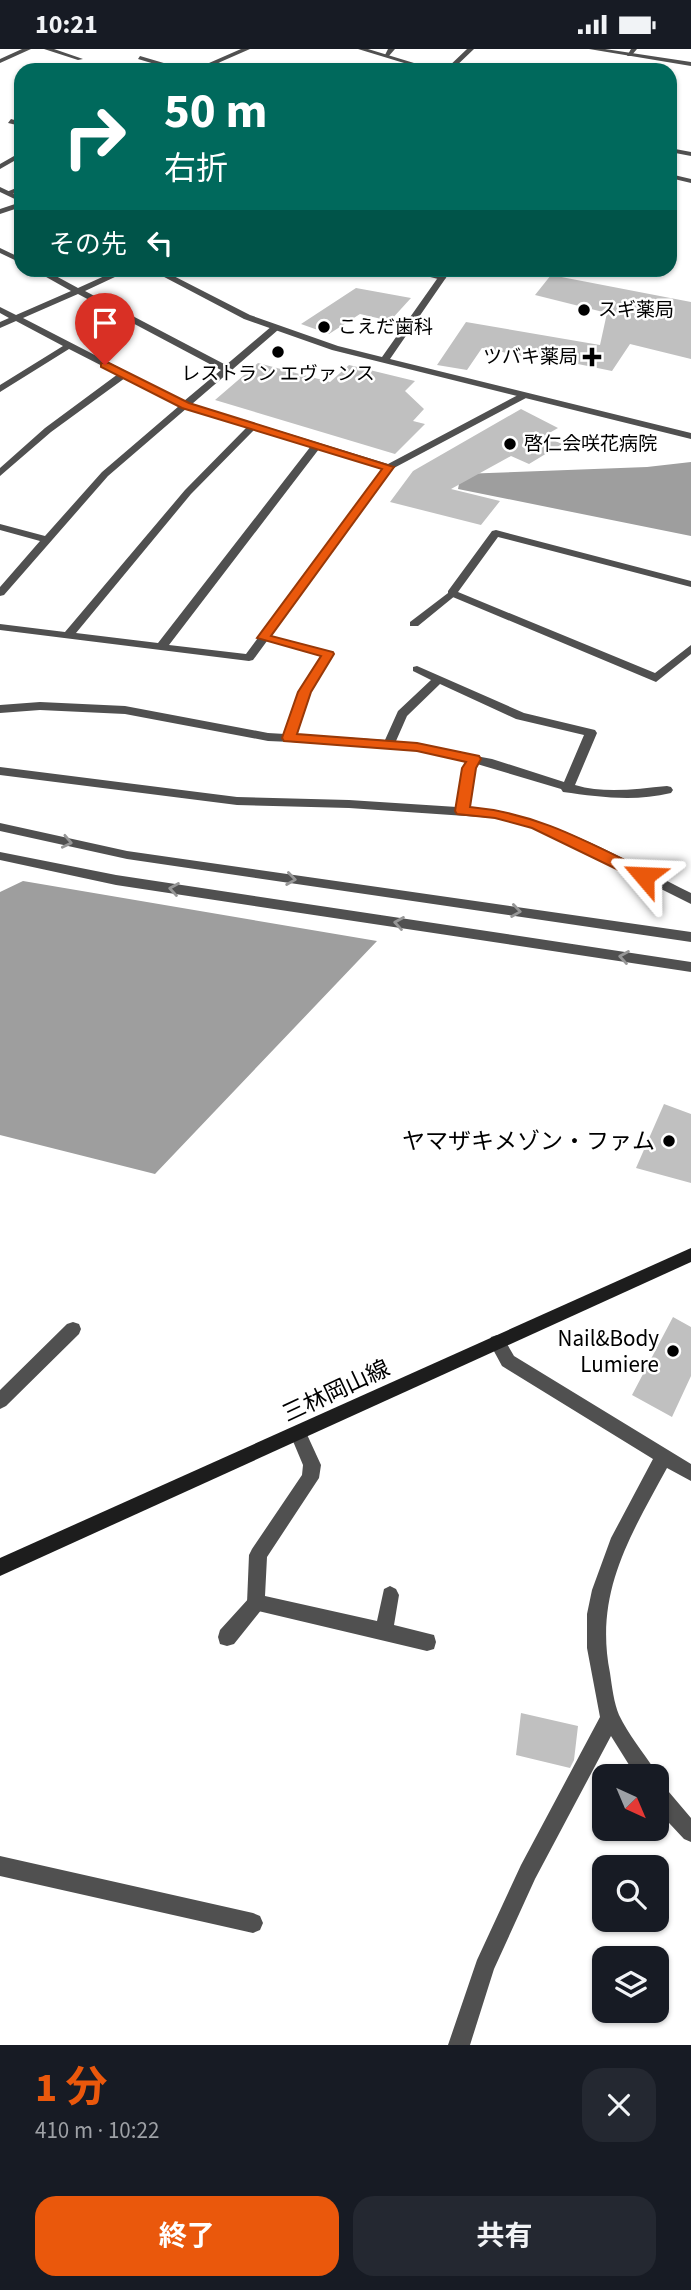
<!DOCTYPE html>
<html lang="ja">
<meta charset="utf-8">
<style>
body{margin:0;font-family:"Source Sans 3","Noto Sans JP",sans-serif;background:#242831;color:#f1f3f6;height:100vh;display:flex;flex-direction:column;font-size:26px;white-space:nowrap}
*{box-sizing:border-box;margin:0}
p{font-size:23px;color:#9ea1a6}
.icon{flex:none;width:38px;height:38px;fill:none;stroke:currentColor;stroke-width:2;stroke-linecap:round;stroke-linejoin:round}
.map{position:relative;height:1996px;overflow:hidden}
.panel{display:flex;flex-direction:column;background:#171b24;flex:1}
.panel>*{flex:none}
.top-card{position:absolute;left:14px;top:14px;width:663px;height:214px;border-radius:21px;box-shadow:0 2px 5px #0004;background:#00695c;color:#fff;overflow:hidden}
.needle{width:46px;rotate:136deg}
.fabs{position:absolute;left:592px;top:1715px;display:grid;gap:14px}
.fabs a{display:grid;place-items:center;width:77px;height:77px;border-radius:14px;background:#171b24;box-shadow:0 2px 5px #0004;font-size:35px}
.pin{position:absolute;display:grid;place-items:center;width:60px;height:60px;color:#fff;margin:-72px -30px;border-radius:50% 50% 50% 0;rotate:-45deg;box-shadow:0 0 7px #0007}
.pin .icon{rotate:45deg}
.me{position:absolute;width:77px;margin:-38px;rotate:296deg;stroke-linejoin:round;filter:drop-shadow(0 0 5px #0008)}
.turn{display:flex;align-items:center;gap:24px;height:147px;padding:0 35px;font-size:32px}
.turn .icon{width:91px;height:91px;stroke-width:2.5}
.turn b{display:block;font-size:49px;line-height:60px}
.then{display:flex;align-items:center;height:66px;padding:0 35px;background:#0003;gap:14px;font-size:26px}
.round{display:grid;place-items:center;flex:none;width:74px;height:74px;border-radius:21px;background:#242831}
.headline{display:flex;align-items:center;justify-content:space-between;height:119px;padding:0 35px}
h1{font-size:42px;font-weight:700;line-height:52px;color:#ea580c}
.button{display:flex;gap:14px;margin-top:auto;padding:14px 35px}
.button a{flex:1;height:80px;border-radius:21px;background:#ea580c;color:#fff;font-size:28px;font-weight:700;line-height:80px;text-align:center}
.button a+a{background:#242831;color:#f1f3f6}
.status{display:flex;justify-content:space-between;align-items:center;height:49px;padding:0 35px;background:#171b24;direction:ltr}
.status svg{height:19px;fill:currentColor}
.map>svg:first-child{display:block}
.water{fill:#9e9e9e}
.building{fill:#c0c0c0}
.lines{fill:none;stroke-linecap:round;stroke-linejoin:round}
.service{fill:#505050;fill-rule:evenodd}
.minor{fill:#505050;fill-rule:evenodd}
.tertiary{fill:#505050;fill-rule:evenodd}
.secondary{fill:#1d1d1d;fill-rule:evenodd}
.oneway{stroke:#969696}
.route{fill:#ea580c;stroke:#983908;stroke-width:2}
.poi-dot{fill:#000;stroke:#fff;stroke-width:2.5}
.labels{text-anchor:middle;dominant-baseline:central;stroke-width:5;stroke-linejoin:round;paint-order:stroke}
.far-poi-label{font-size:19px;fill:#000;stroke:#fff;text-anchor:start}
.poi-label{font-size:23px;fill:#000;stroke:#fff;text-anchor:end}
.street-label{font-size:23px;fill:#000;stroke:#fff}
</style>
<div class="status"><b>10:21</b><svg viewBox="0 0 49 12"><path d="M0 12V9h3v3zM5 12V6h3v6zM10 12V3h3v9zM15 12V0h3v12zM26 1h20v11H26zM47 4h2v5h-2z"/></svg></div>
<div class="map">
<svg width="691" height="1996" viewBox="0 0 691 1996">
<rect width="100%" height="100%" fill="#fff"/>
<path class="water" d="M691 413V487L458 440 461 425 647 418Z
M23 832 377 892 155 1125 0 1086V843Z"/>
<path class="building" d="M551 226 691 253V310L630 295 612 322 534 306 532 309 482 299 467 321 437 316 466 273 600 296 607 264 535 246Z
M356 239 411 249 390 272 360 265 329 285 301 275Z
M258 314 330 333 349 316 415 332 405 342 424 360 413 372 425 375 395 405 215 351Z
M521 360 558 379 544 387 562 395 529 415 511 407 451 440 500 452 481 476 390 453 413 422Z
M664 1055 691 1065V1134L636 1119Z
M673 1268 691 1278V1327L672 1368 632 1346Z
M521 1664 578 1677 574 1711 570 1719 516 1706Z"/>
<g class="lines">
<path class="service" d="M44 0H54L83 10 78 11Z
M388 0H395L388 8H384Z
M140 7 184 20 185 21H175L138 10Z
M11 70 21 73V77L8 74Z
M21 137V142L8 146 4 144Z
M399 220H416L446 229 442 231Z
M452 541 457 544 456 546 418 577H410V573Z
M256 1545 262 1548 265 1554 262 1560 234 1595 227 1597 220 1595 218 1588 220 1581 250 1548Z"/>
<path class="minor" d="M358 0H368L437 21H427Z
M631 0H637L631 7H627Z
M215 12 236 20 237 21H228L213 15Z
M670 99 691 103V107L670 103Z
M670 125 691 130V134L670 129Z
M21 153V158L0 165V160Z
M0 199 21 209V214L0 204Z
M32 220H43L78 239 120 220H132L85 242 226 316 272 277H278V281L233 320 232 323 228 324 192 355 388 415 520 345H526V349L392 420 271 587 332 603 334 605 311 643 296 685 385 691 398 662 431 631 413 622V618L417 617 524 664 595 681 597 684 575 736C605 745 636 740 667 737L671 738 673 741 671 744C634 753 599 748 563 743L561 740 477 715 469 759C550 765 620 809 691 844V855L557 788 533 778 495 769 349 759 237 756 0 726V718L237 748 349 751 457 758 463 719 467 712 417 702 361 696 268 692 125 665 40 661 0 664V656L40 653 125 657 268 684 285 685 299 643 321 607 267 592 253 611 249 612 0 581V575L65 583 185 441 247 378 187 359 108 427 4 546 0 547V538L40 492 0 481V475L45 487 102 423 179 357 125 329 51 383 0 427V419L45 379 118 325 69 300 0 343V336L63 297 16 272 0 279V273L9 269 0 264V258L16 266 71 242ZM78 245 221 321 184 352 23 269ZM255 380 311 397 158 594 76 584 191 445ZM319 400 383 419 246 605 169 596ZM440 635 516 670 584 686 564 733 492 710 396 692 407 667Z
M496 481 691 532V538L498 488 458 543 655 624 691 596V605L656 633 448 546V542L492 482Z
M73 1273 79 1275 81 1280 79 1285 6 1357 0 1360V1341L67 1275Z
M497 1286 503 1288 514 1307 691 1415V1432L667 1419C630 1487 594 1544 610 1624 612 1638 614 1654 619 1666 628 1685 643 1703 654 1720L657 1727 656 1728 636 1727 611 1687 535 1830 494 1920 470 1996H448L477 1911 521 1816 600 1668 587 1599V1565L592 1541 611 1489 653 1410 502 1317 489 1293 491 1288Z
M298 1377 304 1379 321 1416 319 1429 267 1508 265 1547 377 1572 384 1540 390 1537 396 1540 399 1546 394 1576 434 1586 436 1593 434 1600 427 1602 250 1560 247 1554 249 1506 252 1500 302 1426 303 1416 290 1385 292 1379Z
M656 1733 663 1736 691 1769V1793L684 1790 656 1760Z
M0 1807 253 1864 260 1867 263 1874 260 1881 253 1884 0 1827Z"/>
<path class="tertiary" d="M22 0H31L0 14V10Z
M241 0H250L202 21H193Z
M467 0H474L452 21H445Z
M589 0H605L691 13V17Z
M21 103V108L0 120V115Z
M0 138 21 148V153L0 143Z
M149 220H160L250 266 338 297 382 308 444 220H452L390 310 691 384V390L332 301 244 270Z
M0 774 127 802 691 883V893L127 810 0 782Z
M0 803 116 826 691 913V923L116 836 0 811Z"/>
<path class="secondary" d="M691 1199V1213L0 1527V1509Z"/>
</g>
<defs><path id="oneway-chevron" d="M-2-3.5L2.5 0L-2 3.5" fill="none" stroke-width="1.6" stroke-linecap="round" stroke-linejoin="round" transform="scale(1.75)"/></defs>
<g class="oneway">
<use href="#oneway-chevron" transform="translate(67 793) rotate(12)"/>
<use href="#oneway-chevron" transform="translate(291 830) rotate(8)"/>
<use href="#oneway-chevron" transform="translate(174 840) rotate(-171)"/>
<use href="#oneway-chevron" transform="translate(516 862) rotate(8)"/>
<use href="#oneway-chevron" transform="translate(399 874) rotate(-171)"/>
<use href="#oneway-chevron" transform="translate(624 908) rotate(-171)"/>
</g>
<path class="route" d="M101 314H109L189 354 394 418 271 587 333 603 334 605 311 643 297 685 417 694 479 707 481 710 476 719 470 758C538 764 589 794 649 823L651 827 649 831H639L532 779 495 769 457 765 455 762 462 719 466 713 417 702 284 692 282 689 298 643 321 607 257 589 382 420 182 359 101 318Z"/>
<g class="poi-dot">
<circle cx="584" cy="261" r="7"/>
<circle cx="324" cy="278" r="7"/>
<circle cx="278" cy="303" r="7"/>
<path d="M588.5 297.5h7v7h7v7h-7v7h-7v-7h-7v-7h7z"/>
<circle cx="510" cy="395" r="7"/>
<circle cx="669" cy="1092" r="7"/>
<circle cx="673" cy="1302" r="7"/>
</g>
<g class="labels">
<g class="far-poi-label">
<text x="598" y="261">スギ薬局</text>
<text x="338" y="278">こえだ歯科</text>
<text x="578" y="308" text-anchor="end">ツバキ薬局</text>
<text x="278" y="325" text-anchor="middle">レストラン エヴァンス</text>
<text x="524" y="395">啓仁会咲花病院</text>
</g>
<g class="poi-label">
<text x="655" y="1092">ヤマザキメゾン・ファム</text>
<text x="659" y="1289">Nail&amp;Body<tspan x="659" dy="26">Lumiere</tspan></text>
</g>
<g class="street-label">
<text transform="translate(336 1342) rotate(-25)">三林岡山線</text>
</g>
</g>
</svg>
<div class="fabs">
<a><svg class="needle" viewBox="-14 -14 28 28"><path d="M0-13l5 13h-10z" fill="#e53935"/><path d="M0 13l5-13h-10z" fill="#9ea1a6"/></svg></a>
<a><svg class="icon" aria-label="search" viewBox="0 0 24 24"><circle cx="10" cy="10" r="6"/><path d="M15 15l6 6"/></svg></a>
<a><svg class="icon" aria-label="layers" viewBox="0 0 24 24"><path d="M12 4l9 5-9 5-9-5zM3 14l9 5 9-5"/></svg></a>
</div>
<div class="pin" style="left:105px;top:316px;background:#d93025"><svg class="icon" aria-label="arrive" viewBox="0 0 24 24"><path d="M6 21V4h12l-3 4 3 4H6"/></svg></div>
<svg class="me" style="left:644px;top:827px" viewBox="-20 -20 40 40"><path d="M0-17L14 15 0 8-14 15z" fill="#ea580c" stroke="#fff" stroke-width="4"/></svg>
<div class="top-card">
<div class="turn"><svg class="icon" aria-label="right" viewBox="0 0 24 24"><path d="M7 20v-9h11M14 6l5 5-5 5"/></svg><div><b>50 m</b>右折</div></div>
<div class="then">その先<svg class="icon" aria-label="left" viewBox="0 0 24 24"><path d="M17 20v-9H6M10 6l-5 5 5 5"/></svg></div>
</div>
</div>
<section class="panel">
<div class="headline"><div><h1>1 分</h1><p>410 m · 10:22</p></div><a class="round"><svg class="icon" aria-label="close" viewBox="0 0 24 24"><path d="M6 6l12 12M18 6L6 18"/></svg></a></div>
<div class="button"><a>終了</a><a>共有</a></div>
</section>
